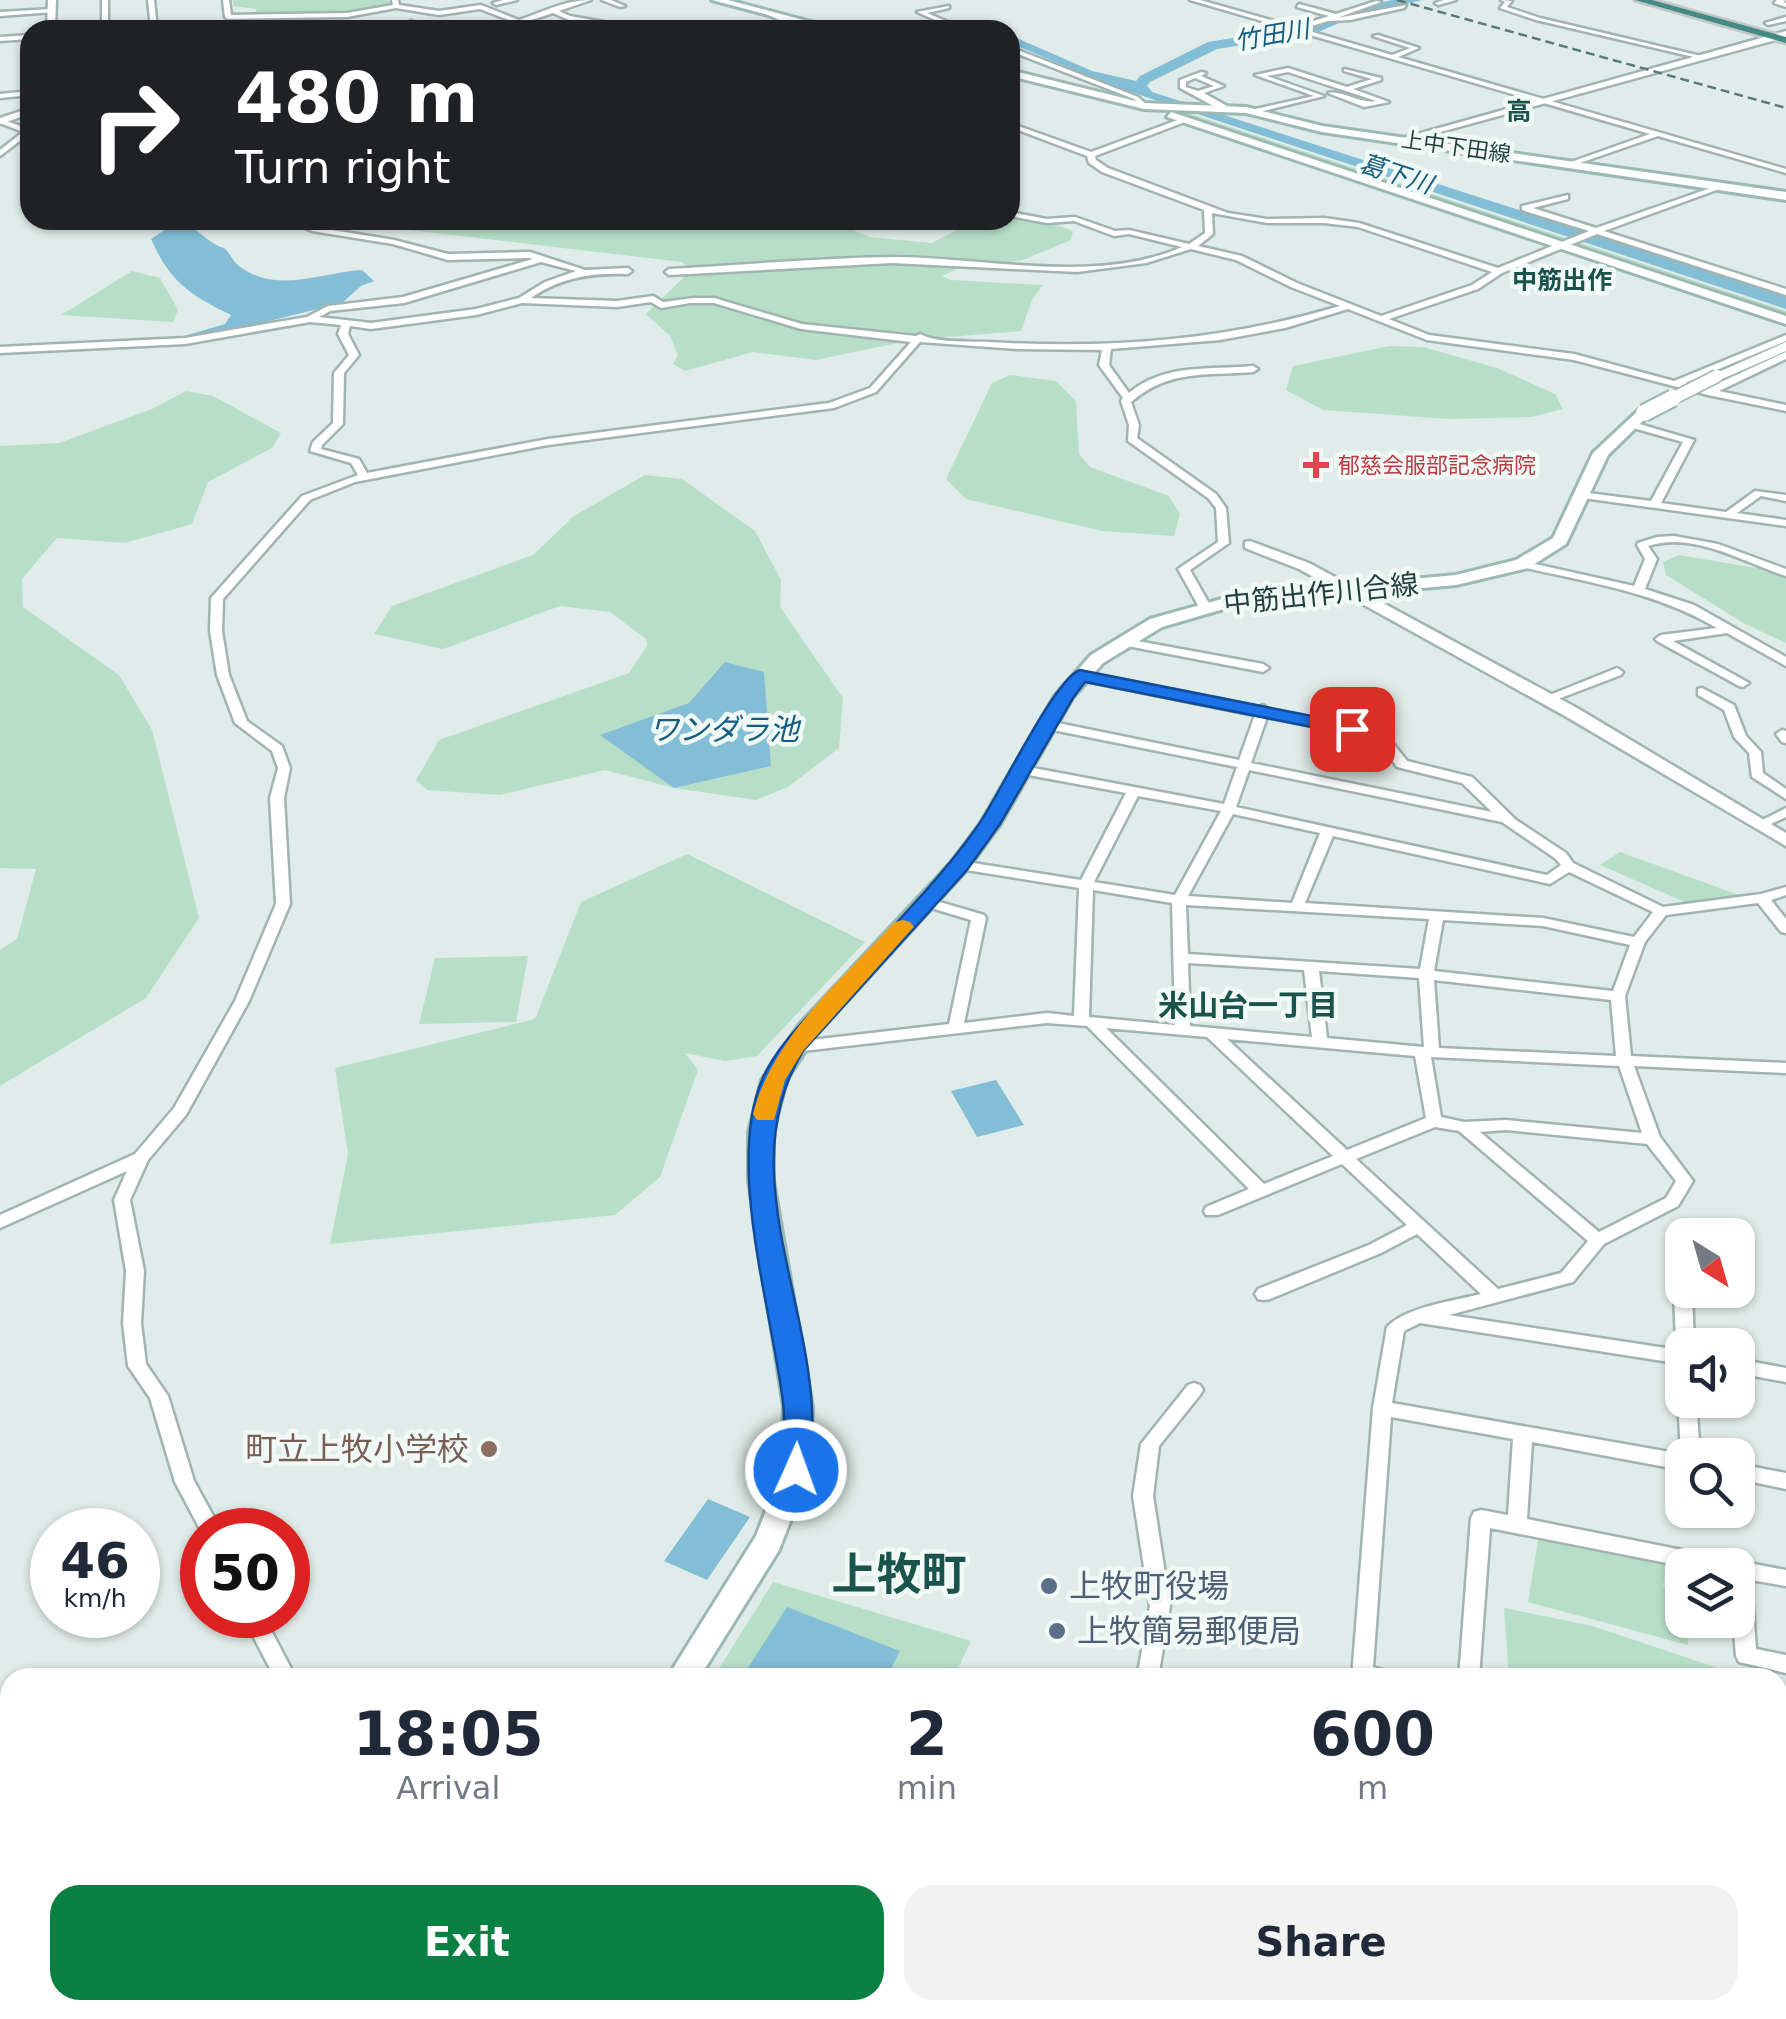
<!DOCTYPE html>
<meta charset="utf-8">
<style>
body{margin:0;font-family:"DejaVu Sans","Noto Sans JP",sans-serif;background:#f2f2f3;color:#1f2937;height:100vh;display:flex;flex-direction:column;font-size:38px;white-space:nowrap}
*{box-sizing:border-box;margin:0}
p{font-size:32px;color:#747a83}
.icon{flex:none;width:55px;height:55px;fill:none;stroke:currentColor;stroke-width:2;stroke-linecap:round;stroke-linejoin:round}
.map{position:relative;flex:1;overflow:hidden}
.side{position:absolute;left:0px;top:1668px;width:1788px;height:352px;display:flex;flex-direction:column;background:#fff;border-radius:30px 30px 0 0;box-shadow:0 2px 8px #0004}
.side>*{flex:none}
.guide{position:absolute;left:20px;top:20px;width:1000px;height:210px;border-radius:30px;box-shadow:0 2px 8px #0004;background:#202124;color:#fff;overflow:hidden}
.needle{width:65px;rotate:143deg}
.buttons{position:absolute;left:1665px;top:1218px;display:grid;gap:20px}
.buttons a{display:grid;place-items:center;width:90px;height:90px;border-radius:20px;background:#fff;box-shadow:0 2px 8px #0004;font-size:50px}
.speed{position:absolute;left:30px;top:1508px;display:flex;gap:20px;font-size:50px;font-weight:700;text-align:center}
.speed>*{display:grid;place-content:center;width:130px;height:130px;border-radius:50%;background:#fff;box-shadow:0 2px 8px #0004;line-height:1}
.speed small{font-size:25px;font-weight:400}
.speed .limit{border:15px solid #d22;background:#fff;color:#111}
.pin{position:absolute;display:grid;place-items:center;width:85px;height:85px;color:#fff;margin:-42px;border-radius:20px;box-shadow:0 5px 15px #0006}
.me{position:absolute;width:110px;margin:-55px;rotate:2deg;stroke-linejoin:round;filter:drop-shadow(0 0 8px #0008)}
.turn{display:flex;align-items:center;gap:35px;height:210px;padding:0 50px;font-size:45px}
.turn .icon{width:130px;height:130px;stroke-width:2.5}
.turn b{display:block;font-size:70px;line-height:85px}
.eta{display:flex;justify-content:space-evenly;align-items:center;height:170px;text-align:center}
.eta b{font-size:60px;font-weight:700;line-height:70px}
.action{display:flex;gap:20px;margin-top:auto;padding:20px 50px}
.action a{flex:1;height:115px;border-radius:30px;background:#0b8043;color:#fff;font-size:40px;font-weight:700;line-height:115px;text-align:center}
.action a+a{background:#f2f2f3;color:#1f2937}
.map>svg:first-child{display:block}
.green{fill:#b7dfc8}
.water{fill:#83bdd6}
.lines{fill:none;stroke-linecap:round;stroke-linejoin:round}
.river{fill:#83bdd6;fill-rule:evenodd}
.minor-casing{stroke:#a2b4b1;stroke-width:5}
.tertiary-casing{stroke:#a2b4b1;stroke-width:5}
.secondary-casing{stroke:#9db9b3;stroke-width:6}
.trunk-casing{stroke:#c0c9c8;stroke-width:5}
.minor{fill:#fff;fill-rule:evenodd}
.tertiary{fill:#fff;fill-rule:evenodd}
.secondary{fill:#fff;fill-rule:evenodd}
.trunk{fill:#458a84;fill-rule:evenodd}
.rail{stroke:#597a76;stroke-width:2.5;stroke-dasharray:9 5;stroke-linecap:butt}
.secondary-bridge-far1-casing{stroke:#9db9b3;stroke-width:15;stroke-linecap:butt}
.secondary-bridge-casing{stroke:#9db9b3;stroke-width:20;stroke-linecap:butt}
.secondary-bridge-far1{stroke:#fff;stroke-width:12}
.secondary-bridge{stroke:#fff;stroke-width:16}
.route{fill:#1a73e8;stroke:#114b97;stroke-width:2.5}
.slow{fill:#f59e0b}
.health-dot{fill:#e0444e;stroke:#f1f9f6;stroke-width:4}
.education-dot{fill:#8d6e63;stroke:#f1f9f6;stroke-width:4}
.service-dot{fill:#5c6f8a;stroke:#f1f9f6;stroke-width:4}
.labels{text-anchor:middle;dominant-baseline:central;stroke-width:9;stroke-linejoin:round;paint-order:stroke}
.far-street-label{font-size:22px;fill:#1f3e3a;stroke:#f1f9f6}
.far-health-label{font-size:22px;fill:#be3a42;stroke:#f1f9f6;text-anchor:start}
.far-water-label{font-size:25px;font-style:italic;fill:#155d7f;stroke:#f1f9f6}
.far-neighbourhood-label{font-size:25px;font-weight:bold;fill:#1a524c;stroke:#f1f9f6}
.street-label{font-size:28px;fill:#1f3e3a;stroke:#f1f9f6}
.water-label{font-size:30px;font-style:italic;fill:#155d7f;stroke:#f1f9f6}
.neighbourhood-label{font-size:30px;font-weight:bold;fill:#1a524c;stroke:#f1f9f6}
.near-education-label{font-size:32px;fill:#785e54;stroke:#f1f9f6;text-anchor:end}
.near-service-label{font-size:32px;fill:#4e5e75;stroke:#f1f9f6;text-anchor:start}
.near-district-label{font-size:45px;font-weight:bold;fill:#1a524c;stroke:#f1f9f6}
</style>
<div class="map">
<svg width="1786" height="2019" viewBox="0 0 1786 2019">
<rect width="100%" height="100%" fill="#e0ece9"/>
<path class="green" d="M233 0H387L391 2 387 7 361 14 253 16 257 9 233 6Z
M274 21 403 23 376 30H244L243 22Z
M1182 111 1786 311V317L1176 113Z
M1010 208 1073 231 1071 240 1020 261 963 266 942 276 951 280 1043 285 1032 300 1021 331 912 340 816 360 753 352 685 371 673 364 678 355 670 336 646 314 691 270 682 262 324 220H693L722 229 761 220H830L869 237 932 243 957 230 963 220H1010Z
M132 271 160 278 178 310 173 322 61 315Z
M1389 346 1423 347 1497 368 1555 394 1563 409 1532 417 1450 419 1323 410 1286 390 1293 366Z
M1010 375 1056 381 1076 401 1079 454 1090 467 1169 496 1180 514 1174 536 1102 531 966 499 946 479 992 383Z
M186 391 213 396 281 433 272 448 208 482 192 524 125 543 57 538 22 579 23 607 119 675 152 730 199 918 146 998 0 1086V950L17 939 36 869 0 868V446L59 443 152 409Z
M645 475 682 479 755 531 781 580 780 607 843 698 839 748 788 787 756 800 674 788 605 770 500 795 427 790 416 780 439 740 629 673 647 646 646 639 610 612 560 606 443 649 374 634 392 606 533 555 574 516Z
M1679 555 1786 573V643L1745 624 1666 575 1663 562Z
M1620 852 1742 896 1687 903 1600 865Z
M687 854 865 942 757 1056 725 1061 685 1053 698 1070 660 1177 615 1215 330 1244 348 1154 335 1068 535 1019 581 902Z
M528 956 516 1022 419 1024 435 958Z
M1539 1535 1666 1564 1663 1587 1682 1591V1620H1688V1645L1528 1602Z
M773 1582 971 1641 954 1677H887L900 1651 788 1608 742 1677 713 1678Z
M1504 1608 1593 1626 1744 1677H1509Z
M1535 2010H1683L1684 2019H1535Z"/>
<path class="water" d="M1010 35 1092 71 1145 83 1152 92 1786 296V309L1107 84 1010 43Z
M182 224C199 228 207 243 224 248 230 253 233 262 239 266 278 295 321 272 362 270L374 281 361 286 342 303 221 333 181 337 225 324 231 315C190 295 170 282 151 239L169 227Z
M725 662 764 672 771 766 674 788 600 735 689 703Z
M996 1080 1024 1125 977 1137 951 1091Z
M708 1499 750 1517 707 1580 664 1561Z
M787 1607 900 1651 887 1677H742Z"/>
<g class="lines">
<path class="river" d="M1393 0H1423L1362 13 1316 33 1217 49 1150 82 1142 92 1130 89 1140 76 1208 42 1313 25 1354 7Z"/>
<defs>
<path id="minor" d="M102 0H108V30H102Z
M148 0H154L157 28 199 30H125L151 28Z
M223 0H229L231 15 347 13 393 5 392 0H398L399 5 439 11 481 5 519 20C543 12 565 0 591 0L559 11 570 16 604 22 611 30H605L600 25 569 20 553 13 525 22 543 30H534L518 24 470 30 511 21 480 9 439 15 396 8 347 17 228 19 225 17Z
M503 0H517L496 5 493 3Z
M602 0H611L625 6 620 7Z
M1190 0H1200L1295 27 1329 16 1297 7 1299 4 1336 14 1376 1 1381 2 1337 18 1406 5 1404 8 1350 20 1328 21 1302 29 1392 55 1410 48 1373 36 1378 35 1419 48 1398 57 1786 169V173L1658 136 1571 166V162L1650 134Z
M1444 0H1456L1438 5 1435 3Z
M1501 0 1512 1 1507 7 1540 18 1701 56 1698 58 1536 20 1500 8 1505 2Z
M1777 0H1786L1783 2 1786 3V7L1774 3Z
M949 6V8L927 13 967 30H958L917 12Z
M52 9 54 12 0 16V12Z
M768 11 809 29 810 30H802L766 14Z
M1786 17V21L1768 25 1765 23Z
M411 21 431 29 432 30H423L409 24Z
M646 24 658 30H630L631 29Z
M30 35V39L0 41V37Z
M1010 47 1138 97 1148 106 1142 107 1134 99 1010 51Z
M1288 68 1347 87 1372 79 1344 71V69L1381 78V80L1353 89 1389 102 1364 107 1328 93C1343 90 1359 104 1376 101L1288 72 1267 76 1324 96 1251 114V110L1314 96 1255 75Z
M1201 72 1206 73 1201 76 1224 86 1204 93 1227 106V110H1221L1180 88V80ZM1195 78 1214 86 1198 91 1186 87V82Z
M30 91V95L0 98V94Z
M1183 118 1190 120 1095 156 1096 160 1108 168 1228 213 1267 219 1324 218 1359 223 1498 268 1589 231 1522 210V206L1568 195V199L1533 208 1596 228 1722 184V188L1604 231 1786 289V295L1597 234 1502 273 1478 289 1389 319 1429 335 1574 354 1674 381 1786 335V341L1685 383 1708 388 1786 352V359L1719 391 1786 405V411L1708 395 1574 360 1427 340 1348 309 1285 328 1220 340 1111 349 1109 365 1129 393C1164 363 1211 370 1253 366L1258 369 1253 372C1206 376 1169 369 1131 402L1139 425 1137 438 1216 494 1226 508 1229 543 1190 570 1211 607 1205 610 1199 607 1178 569 1218 542 1216 508 1208 498 1128 441 1129 425 1121 401 1123 398 1099 365 1102 350 1017 349 920 342 876 392 834 408 548 445 355 482 310 500 223 599 222 631 229 675 247 721 282 746 290 768 284 798 290 904 249 1001 186 1115 148 1160 130 1200 144 1271 141 1323 146 1364 168 1396 194 1481 221 1530H202V1533L175 1482 150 1398 128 1366 123 1323 126 1271 114 1200 127 1171 0 1228V1215L135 1154 174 1108 235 1001 276 904 270 798 278 768 272 751 235 723 217 675 210 631 211 598 302 496 358 475 351 463 310 451 313 442 333 423 334 373 349 355 338 334 341 325 310 322 185 344 0 353V347L185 338 307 317 328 306 403 297 533 259 529 258 448 260 393 244 312 231 288 220H299L314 227 394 240 448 254 530 252 585 270 628 268 632 271 628 274C591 273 562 277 531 298L617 301 653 296 663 302 694 298H714L802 324 916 336 920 334C937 343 967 341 988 342 1111 349 1221 341 1340 306L1291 287 1236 260 1191 249 1146 263 1077 272 892 263 669 275 665 272 669 269C743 265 818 258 892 257 983 257 1096 285 1182 247L1129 234 1114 236 1074 221 1047 223 1010 216V212L1047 219 1075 217 1115 231 1129 230 1189 244 1205 233 1204 210 1102 172 1089 163 1087 156 1010 127V123L1091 152ZM1212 213 1267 223H1324L1358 227 1492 272 1472 285 1381 316 1297 283 1242 256 1198 246 1213 234ZM541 262 576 271 545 282 519 298 476 309 371 323 319 317 330 311 404 303ZM651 302 661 308 690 303H714L801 329 911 342 870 388 829 403 548 439 367 473 359 459 321 449 322 445 343 424 344 373 359 355 348 334 350 326 371 329 476 315 522 303 617 307Z
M0 119 30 129V133L0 156V150L23 132 0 123Z
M1629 421 1694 440 1661 503 1726 512 1755 491 1786 495V501L1761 496 1737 513 1786 520V526L1576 497 1575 495 1580 492 1651 501 1683 442 1626 426V422Z
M1674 536 1718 544 1786 569V576C1744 563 1694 531 1648 546L1657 559 1645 589 1694 605 1786 657V666L1727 633 1673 641 1749 683 1743 687 1739 686 1657 641 1655 639 1661 635 1717 628C1656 592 1591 583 1522 567L1516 564 1522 561 1634 586 1645 559 1637 545 1638 543 1657 537Z
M1121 638 1263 664 1269 668 1263 672 1117 644V640Z
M1617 668 1623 672 1621 675 1550 702 1546 703 1540 699Z
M1080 672 1258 708 1263 705 1269 710 1385 733 1407 761 1472 777 1516 820 1566 853 1573 863 1663 907 1761 894 1786 887V895L1771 900 1786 919V933L1781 932 1758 903 1666 915 1645 942 1625 996 1631 1056 1786 1063V1073L1634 1066 1660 1137 1693 1181 1678 1206 1604 1244 1573 1282 1449 1315 1679 1350 1676 1345 1674 1290 1677 1285 1682 1284V1290H1692L1694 1345H1682V1364L1420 1323 1404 1331 1392 1403 1681 1454 1678 1400 1682 1394V1400H1696L1700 1455H1682V1470L1532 1442 1527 1519 1717 1557 1724 1559 1727 1565 1682 1566 1490 1528 1479 1678H1459L1471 1518 1474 1512 1481 1510 1508 1515 1513 1439 1391 1417 1373 1667 1389 1672 1392 1678H1352L1373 1408 1387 1327C1405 1307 1454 1301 1481 1294L1417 1234 1381 1253 1270 1299 1264 1300 1258 1299 1255 1294 1258 1289 1369 1245 1407 1225 1342 1164 1218 1215H1206L1204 1211 1206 1207 1249 1189 1087 1026 1047 1023 794 1052 789 1050 786 1047 794 1042 949 1024 971 920 921 905 919 902 921 899 926 898 984 915 986 918 964 1023 1047 1013 1074 1016 1079 888 960 869 953 865 960 861 1081 880 1126 793 1023 774 1018 773 1017 770 1018 767 1023 766 1224 804 1237 767 1048 729 1044 728V722L1048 721 1239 760 1255 715 1076 679V673ZM1267 717 1377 739 1397 767 1462 783 1492 812 1251 763ZM1249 770 1502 822 1556 859 1561 865 1547 875 1236 807ZM1138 796 1221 811 1175 895 1094 882ZM1233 814 1320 833 1292 903 1188 896ZM1333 836 1550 884 1569 872 1653 912 1634 937 1543 918 1305 903ZM1093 890 1172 903 1175 1025 1089 1017ZM1186 905 1429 919 1420 969 1188 954ZM1443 920 1543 926 1630 945 1613 991 1434 971ZM1188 963 1304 970 1312 1037 1190 1026ZM1319 971 1419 978 1424 1047 1327 1038ZM1434 980 1611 1000 1616 1056 1439 1048ZM1106 1028 1207 1037 1333 1156 1264 1184ZM1227 1039 1415 1056 1426 1118 1347 1150ZM1431 1057 1619 1066 1642 1133 1506 1120 1464 1122 1441 1117ZM1435 1127 1459 1131 1588 1241 1561 1273 1498 1289 1356 1159ZM1506 1130 1647 1144 1676 1181 1666 1198 1599 1232 1480 1132Z
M1702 688 1734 705 1746 736 1761 752 1763 773 1786 789V799L1752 777 1749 753 1734 737 1724 710 1698 695V689Z
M1782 730 1786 731V743L1782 742 1776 734Z
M1786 808V817L1760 829 1753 825Z
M1738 1359 1786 1368V1382L1738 1373Z
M1194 1383 1200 1385 1203 1390 1200 1395 1159 1446 1153 1496 1170 1606 1158 1678H1137L1150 1606 1133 1496 1141 1444 1188 1385Z
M1738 1464 1786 1473V1489L1738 1479Z
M1738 1561 1786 1570V1586L1751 1580 1756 1649 1786 1655V1673L1739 1662 1736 1656 1733 1620H1738V1565H1730Z
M242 1615H263L296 1678H275Z
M1778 1961 1786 1963V1987L1778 1984Z
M1113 2010H1137L1135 2019H1111Z
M1333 2010H1357L1359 2019H1335Z"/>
<path id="tertiary" d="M48 0H56L55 30H47Z
M1786 31V37L1404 142 1396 140Z
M30 108V114L0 124V118Z
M1250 541 1309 563 1577 708 1786 833V846L1565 716 1299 569 1245 548V542Z
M0 1759 10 1762V1788L0 1785Z
M532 2010H572L576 2019H536Z"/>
<path id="secondary" d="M712 0H728L841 30H825Z
M1010 70 1144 103 1246 107 1322 126 1786 192V200L1322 132 1246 113 1144 109 1010 76Z
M1171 112 1786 316V324L1167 117Z
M1786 342V351L1722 379 1710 376Z
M1639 410 1651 413 1608 455 1566 544 1528 568 1456 585 1237 605 1162 627 1103 663 1072 698 1000 824 967 869 816 1034 786 1080 773 1132V1181L812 1407 810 1470 779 1550 699 1678H667L756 1536 782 1470 784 1407 749 1181V1132L762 1080 800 1024 953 861 981 823 1055 696 1091 655 1150 619 1236 595 1456 575 1516 560 1553 538 1593 453Z
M453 2010H491L487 2019H449Z"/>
<path id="trunk" d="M1635 0H1652L1786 37V43Z"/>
</defs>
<use href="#minor" class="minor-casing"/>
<use href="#tertiary" class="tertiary-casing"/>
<use href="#secondary" class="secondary-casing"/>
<use href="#trunk" class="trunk-casing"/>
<use href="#minor" class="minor"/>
<use href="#tertiary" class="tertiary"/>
<use href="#secondary" class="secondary"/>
<use href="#trunk" class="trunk"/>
<path class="rail" d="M1397 0 1786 108"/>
<defs>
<path id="secondary-bridge-far1" d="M1668 401 1717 376"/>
<path id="secondary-bridge" d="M1644 413 1673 398"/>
</defs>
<use href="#secondary-bridge-far1" class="secondary-bridge-far1-casing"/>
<use href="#secondary-bridge" class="secondary-bridge-casing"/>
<use href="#secondary-bridge-far1" class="secondary-bridge-far1"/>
<use href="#secondary-bridge" class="secondary-bridge"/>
</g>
<path class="route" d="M1080 670 1352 724 1361 729 1352 735 1085 682 1073 698 1000 824 967 870 803 1051C735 1163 806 1289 812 1409 813 1429 811 1450 810 1470L806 1478 796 1482 786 1478 782 1470C782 1448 786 1424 783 1402 772 1311 726 1165 762 1080 776 1046 807 1018 832 991 881 938 935 886 977 827 998 798 1054 679 1080 670Z"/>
<path class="slow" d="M903 920 910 922 914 927 910 931 803 1051 785 1080 774 1120H757L753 1114C773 1036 842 980 895 922Z"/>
<path class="health-dot" d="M1311 450h10v10h10v10h-10v10h-10v-10h-10v-10h10z"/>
<circle class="education-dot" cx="489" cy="1449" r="10"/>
<g class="service-dot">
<circle cx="1049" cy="1586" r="10"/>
<circle cx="1057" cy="1631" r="10"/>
</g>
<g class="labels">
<g class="far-street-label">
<text transform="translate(1456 147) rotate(8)">上中下田線</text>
</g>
<g class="far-health-label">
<text x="1338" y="465">郁慈会服部記念病院</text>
</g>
<g class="far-water-label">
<text transform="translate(1272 35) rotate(-10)">竹田川</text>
<text transform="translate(1396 174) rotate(18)">葛下川</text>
</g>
<g class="far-neighbourhood-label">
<text x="1519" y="111">高</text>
<text x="1562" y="280">中筋出作</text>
</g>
<g class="street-label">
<text transform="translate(1321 594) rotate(-6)">中筋出作川合線</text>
</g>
<g class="water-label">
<text x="724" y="729">ワンダラ池</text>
</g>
<g class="neighbourhood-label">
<text x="1248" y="1005">米山台一丁目</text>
</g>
<g class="near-education-label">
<text x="469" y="1449">町立上牧小学校</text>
</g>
<g class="near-service-label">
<text x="1069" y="1586">上牧町役場</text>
<text x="1077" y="1631">上牧簡易郵便局</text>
</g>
<g class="near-district-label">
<text x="899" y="1574">上牧町</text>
</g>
</g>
</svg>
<div class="buttons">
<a><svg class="needle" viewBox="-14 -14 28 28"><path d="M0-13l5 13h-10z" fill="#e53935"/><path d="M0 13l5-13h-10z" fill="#747a83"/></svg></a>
<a><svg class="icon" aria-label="sound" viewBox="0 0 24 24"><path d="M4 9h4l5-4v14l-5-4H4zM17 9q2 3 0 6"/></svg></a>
<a><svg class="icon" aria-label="search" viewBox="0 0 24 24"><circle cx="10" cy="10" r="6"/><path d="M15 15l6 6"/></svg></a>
<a><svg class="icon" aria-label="layers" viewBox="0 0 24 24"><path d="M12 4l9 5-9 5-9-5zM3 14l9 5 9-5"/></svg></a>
</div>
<div class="speed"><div>46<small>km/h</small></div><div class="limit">50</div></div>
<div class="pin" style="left:1352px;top:729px;background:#d93025"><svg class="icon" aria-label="arrive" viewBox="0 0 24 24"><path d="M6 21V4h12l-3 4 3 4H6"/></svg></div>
<svg class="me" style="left:796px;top:1470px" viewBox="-20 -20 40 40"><circle r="17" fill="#1a73e8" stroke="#fff" stroke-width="3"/><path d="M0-11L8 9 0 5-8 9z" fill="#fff"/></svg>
<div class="guide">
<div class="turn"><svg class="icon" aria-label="right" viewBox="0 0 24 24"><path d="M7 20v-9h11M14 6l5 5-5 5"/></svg><div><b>480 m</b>Turn right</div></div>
</div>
<section class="side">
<div class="eta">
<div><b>18:05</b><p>Arrival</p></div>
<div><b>2</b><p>min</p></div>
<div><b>600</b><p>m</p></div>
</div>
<div class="action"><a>Exit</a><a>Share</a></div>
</section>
</div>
